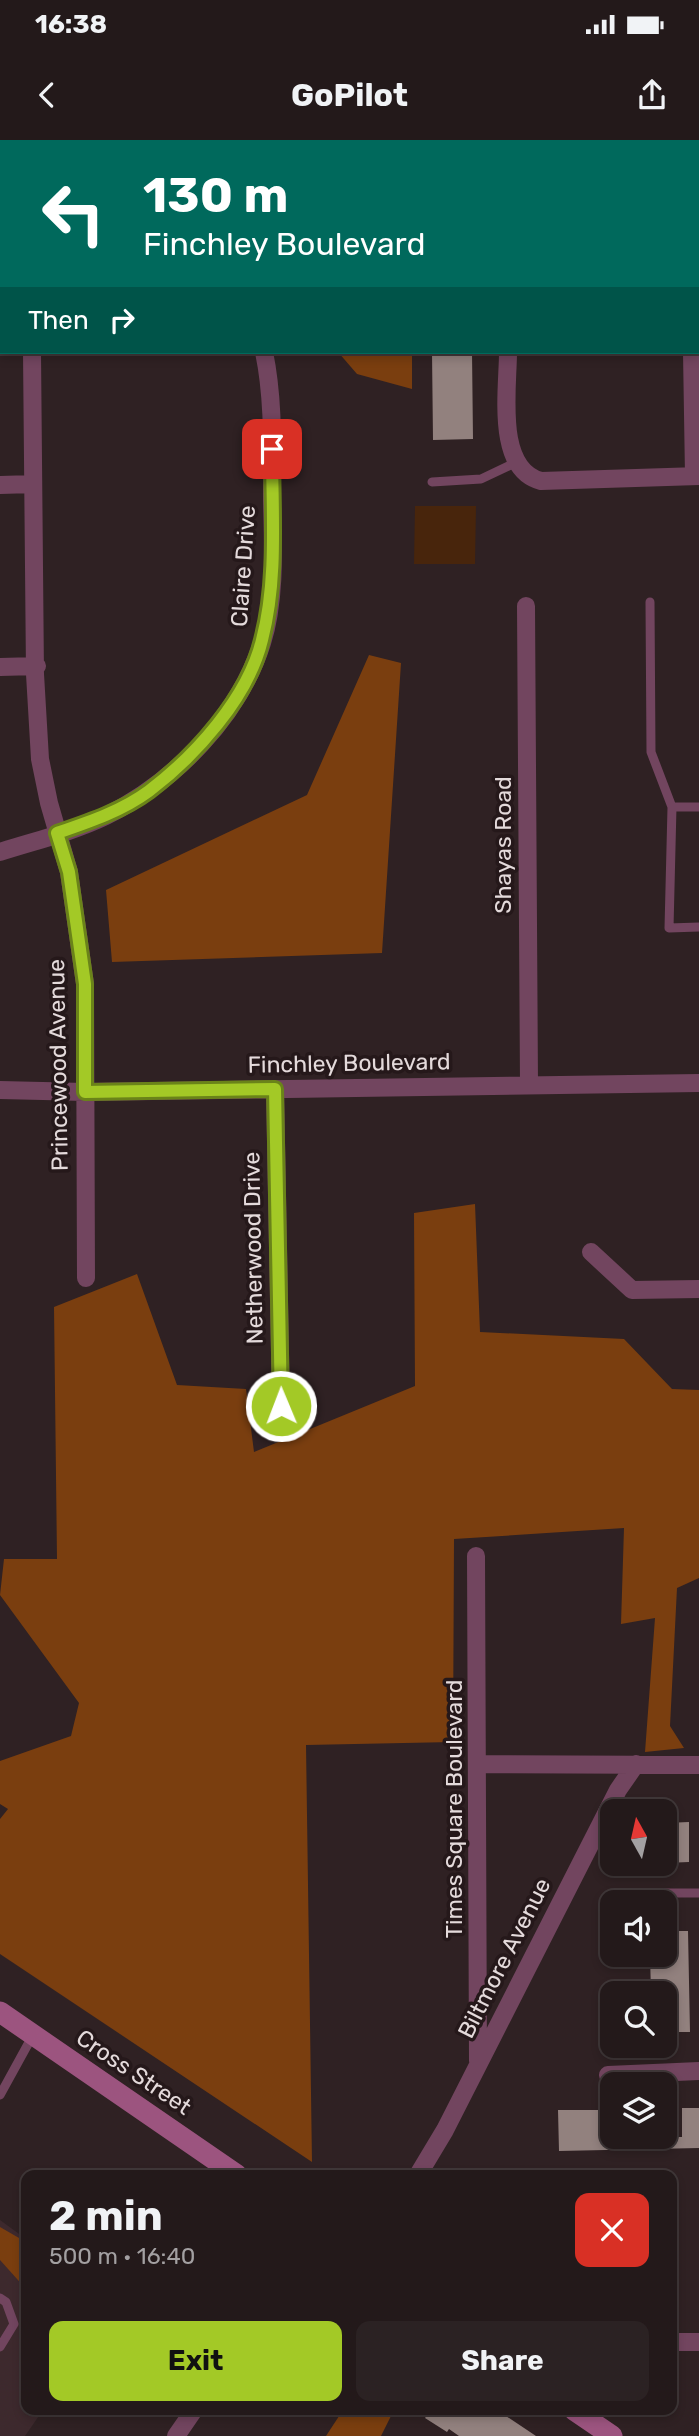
<!DOCTYPE html>
<meta charset="utf-8">
<style>
body{margin:0;font-family:Rubik,sans-serif;background:#2b2223;color:#f1f3f6;height:100vh;display:flex;flex-direction:column;font-size:26px;white-space:nowrap}
*{box-sizing:border-box;margin:0}
p{font-size:23px;color:#a3a0a2}
.icon{flex:none;width:38px;height:38px;fill:none;stroke:currentColor;stroke-width:2;stroke-linecap:round;stroke-linejoin:round}
.map{position:relative;flex:1;overflow:hidden}
.drawer{position:absolute;left:21px;top:2030px;width:656px;height:245px;display:flex;flex-direction:column;background:#23191a;border-radius:14px;box-shadow:0 4px 10px #0003,0 0 0 2px #403839}
.drawer>*{flex:none}
.top-card{position:absolute;left:0px;top:0px;width:700px;height:214px;box-shadow:0 4px 10px #0003,0 0 0 2px #403839;background:#00695c;color:#fff;overflow:hidden}
.needle{width:46px;rotate:352deg}
.controls{position:absolute;left:600px;top:1659px;display:grid;gap:14px}
.controls a{display:grid;place-items:center;width:77px;height:77px;border-radius:14px;background:#23191a;box-shadow:0 4px 10px #0003,0 0 0 2px #403839;font-size:35px}
.pin{position:absolute;display:grid;place-items:center;width:60px;height:60px;color:#fff;margin:-30px;border-radius:14px;box-shadow:0 4px 10px #0006}
.me{position:absolute;width:77px;margin:-38px;rotate:359deg;stroke-linejoin:round;filter:drop-shadow(0 0 5px #0008)}
.turn{display:flex;align-items:center;gap:24px;height:147px;padding:0 28px;font-size:32px}
.turn .icon{width:91px;height:91px;stroke-width:2.5}
.turn b{display:block;font-size:49px;line-height:60px}
.then{display:flex;align-items:center;height:66px;padding:0 28px;background:#0003;gap:14px;font-size:26px}
.round{display:grid;place-items:center;flex:none;width:74px;height:74px;border-radius:14px;background:#2b2223}
.headline{display:flex;align-items:center;justify-content:space-between;height:119px;padding:0 28px}
h1{font-size:42px;font-weight:700;line-height:52px}
.button{display:flex;gap:14px;margin-top:auto;padding:14px 28px}
.button a{flex:1;height:80px;border-radius:14px;background:#a3c926;color:#111;font-size:28px;font-weight:700;line-height:80px;text-align:center}
.button a+a{background:#2b2223;color:#f1f3f6}
.status{display:flex;justify-content:space-between;align-items:center;height:49px;padding:0 35px;background:#23191a;direction:ltr}
.status svg{height:19px;fill:currentColor}
header{display:flex;justify-content:space-between;align-items:center;height:91px;padding:0 28px;background:#23191a;font-size:32px;font-weight:700}
.map>svg:first-child{display:block}
.built{fill:#3d292d}
.green{fill:#48250c}
.forest{fill:#7a3e0f}
.building{fill:#92817e}
.lines{fill:none;stroke-linecap:round;stroke-linejoin:round}
.lane{stroke:#72455f;stroke-width:9}
.street{stroke:#72455f;stroke-width:18}
.secondary{stroke:#9c547f;stroke-width:21}
.route-casing{stroke:#6a8319;stroke-width:18}
.route{stroke:#a3c926;stroke-width:12}
.labels{text-anchor:middle;dominant-baseline:central;stroke-width:7;stroke-linejoin:round;paint-order:stroke}
.street-label{font-size:23px;fill:#e4dadb;stroke:#25181a}
</style>
<div class="status"><b>16:38</b><svg viewBox="0 0 49 12"><path d="M0 12V9h3v3zM5 12V6h3v6zM10 12V3h3v9zM15 12V0h3v12zM26 1h20v11H26zM47 4h2v5h-2z"/></svg></div>
<header><svg class="icon" aria-label="back" viewBox="0 0 24 24"><path d="M15 5l-7 7 7 7"/></svg>GoPilot<svg class="icon" aria-label="share" viewBox="0 0 24 24"><path d="M12 15V3M7 8l5-5 5 5M5 13v7h14v-7"/></svg></header>
<div class="map">
<svg width="699" height="2296" viewBox="0 0 699 2296">
<rect width="100%" height="100%" fill="#2f2123"/>
<path class="built" d="M0 2080 26 2099V2270H43L25 2296H0Z"/>
<path class="green" d="M415 366H476L475 424H414Z"/>
<path class="forest" d="M338 212H412V249L357 234Z
M369 515 401 523 382 813 112 822 106 750 307 655Z
M475 1064 480 1192 624 1199 672 1249 699 1250V1438L677 1448 670 1586 684 1608 645 1612 655 1478 621 1484 624 1388 454 1399 453 1602 306 1605 312 2022 0 1814V1679L8 1669 0 1664V1621L71 1596 79 1563 0 1455 4 1419H57L54 1167 137 1134 177 1245 246 1249 254 1312 415 1246 414 1073Z
M0 2087 26 2102V2149L0 2120Z
M343 2270H394L381 2296H326Z"/>
<path class="building" d="M432 212H472L473 299 433 300Z
M689 1682V1722L665 1723V1683Z
M665 1791H688L690 1892H665V1853H651L650 1815H665Z
M682 1968H699V2008L559 2011 558 1970H612V1997H682Z
M431 2270H497L536 2296H459L449 2289 447 2292 425 2278Z"/>
<g class="lines">
<path class="lane" d="M432 342 481 339 517 322
M650 462 651 612 672 667 669 788 699 787
M672 667H699
M652 1753H699
M0 1955 33 1895
M0 2158 6 2162 14 2184 0 2207"/>
<path class="street" d="M29 0V2
M255 0 256 2
M510 0V2
M0 151H2
M32 212 35 534 40 619 49 663 69 732 85 844 86 1138
M508 212C508 249 495 329 541 341L699 336
M692 212 694 336
M0 345 33 344
M526 466 529 944
M0 527 37 526
M0 712C34 701 73 692 106 676 175 641 238 578 262 503 276 459 273 405 272 360 272 310 274 260 264 212
M275 949 281 1266
M0 950 85 952 699 943
M591 1112 632 1150 699 1149
M476 1416 478 1921
M479 1624 699 1625
M608 1935 699 1931
M418 2035 445 1990 618 1650 636 1624
M672 2202H699
M176 2296 194 2270"/>
<path class="secondary" d="M0 1872 237 2035
M574 2270 612 2296"/>
</g>
<g class="lines">
<defs>
<path id="route" d="M272 309C272 372 278 439 262 500 248 558 195 616 149 651 122 671 89 682 57 693L69 732 85 844V952L275 949 281 1266"/>
</defs>
<use href="#route" class="route-casing"/>
<use href="#route" class="route"/>
</g>
<g class="labels">
<g class="street-label">
<text transform="translate(243 426) rotate(-86)">Claire Drive</text>
<text transform="translate(503 705) rotate(-90)">Shayas Road</text>
<text transform="translate(349 923) rotate(-1)">Finchley Boulevard</text>
<text transform="translate(58 925) rotate(-91)">Princewood Avenue</text>
<text transform="translate(253 1108) rotate(-91)">Netherwood Drive</text>
<text transform="translate(454 1669) rotate(-90)">Times Square Boulevard</text>
<text transform="translate(504 1818) rotate(-63)">Biltmore Avenue</text>
<text transform="translate(134 1932) rotate(34)">Cross Street</text>
</g>
</g>
</svg>
<div class="controls">
<a><svg class="needle" viewBox="-14 -14 28 28"><path d="M0-13l5 13h-10z" fill="#e53935"/><path d="M0 13l5-13h-10z" fill="#a3a0a2"/></svg></a>
<a><svg class="icon" aria-label="sound" viewBox="0 0 24 24"><path d="M4 9h4l5-4v14l-5-4H4zM17 9q2 3 0 6"/></svg></a>
<a><svg class="icon" aria-label="search" viewBox="0 0 24 24"><circle cx="10" cy="10" r="6"/><path d="M15 15l6 6"/></svg></a>
<a><svg class="icon" aria-label="layers" viewBox="0 0 24 24"><path d="M12 4l9 5-9 5-9-5zM3 14l9 5 9-5"/></svg></a>
</div>
<div class="pin" style="left:272px;top:309px;background:#d93025"><svg class="icon" aria-label="arrive" viewBox="0 0 24 24"><path d="M6 21V4h12l-3 4 3 4H6"/></svg></div>
<svg class="me" style="left:281px;top:1266px" viewBox="-20 -20 40 40"><circle r="17" fill="#a3c926" stroke="#fff" stroke-width="3"/><path d="M0-11L8 9 0 5-8 9z" fill="#fff"/></svg>
<div class="top-card">
<div class="turn"><svg class="icon" aria-label="left" viewBox="0 0 24 24"><path d="M17 20v-9H6M10 6l-5 5 5 5"/></svg><div><b>130 m</b>Finchley Boulevard</div></div>
<div class="then">Then<svg class="icon" aria-label="right" viewBox="0 0 24 24"><path d="M7 20v-9h11M14 6l5 5-5 5"/></svg></div>
</div>
<section class="drawer">
<div class="headline"><div><h1>2 min</h1><p>500 m · 16:40</p></div><a class="round" style="background:#d93025;color:#fff"><svg class="icon" aria-label="close" viewBox="0 0 24 24"><path d="M6 6l12 12M18 6L6 18"/></svg></a></div>
<div class="button"><a>Exit</a><a>Share</a></div>
</section>
</div>
